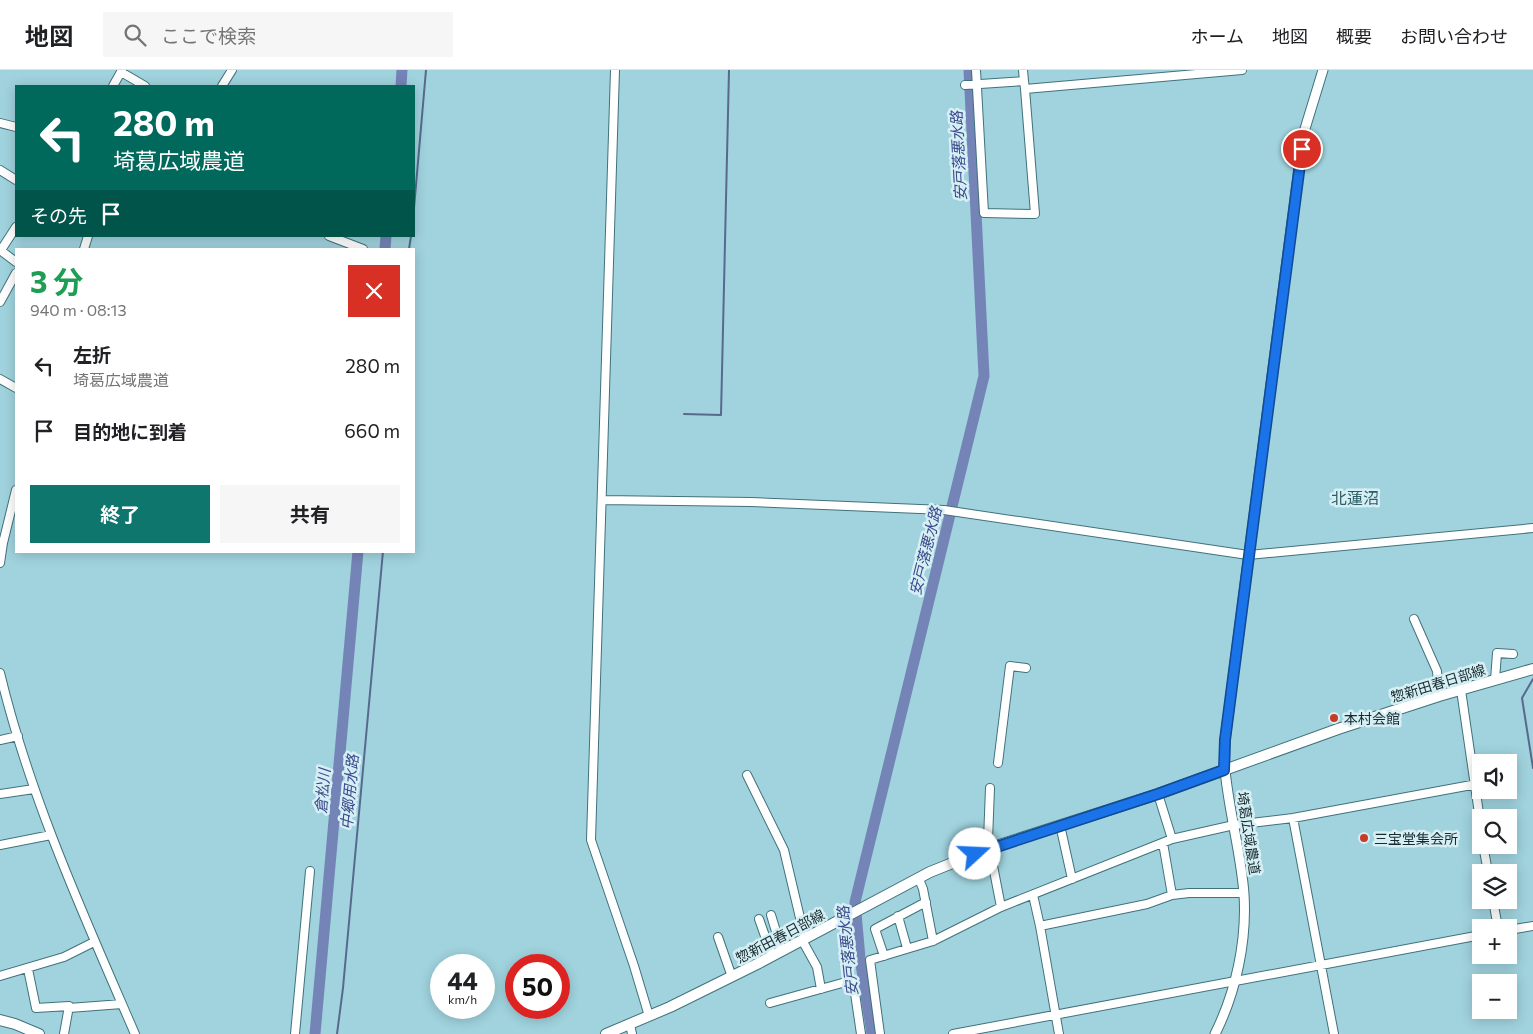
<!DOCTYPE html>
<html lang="ja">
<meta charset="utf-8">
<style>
body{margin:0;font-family:Commissioner,"Noto Sans JP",sans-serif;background:#f6f6f6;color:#202124;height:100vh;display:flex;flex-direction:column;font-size:19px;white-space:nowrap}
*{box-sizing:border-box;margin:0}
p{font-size:16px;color:#757577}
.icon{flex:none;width:28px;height:28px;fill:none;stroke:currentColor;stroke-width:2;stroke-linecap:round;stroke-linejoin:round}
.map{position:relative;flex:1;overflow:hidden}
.side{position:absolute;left:15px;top:178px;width:400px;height:305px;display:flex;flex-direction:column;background:#fff;border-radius:0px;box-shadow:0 2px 12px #0003}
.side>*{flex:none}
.banner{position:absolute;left:15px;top:15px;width:400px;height:152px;border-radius:0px;box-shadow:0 2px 12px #0003;background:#00695c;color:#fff;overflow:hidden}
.fabs{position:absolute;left:1472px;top:684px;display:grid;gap:10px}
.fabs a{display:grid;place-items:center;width:45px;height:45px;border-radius:0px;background:#fff;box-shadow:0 2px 12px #0003;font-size:25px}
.speed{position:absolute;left:430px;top:884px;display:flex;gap:10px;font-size:25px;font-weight:700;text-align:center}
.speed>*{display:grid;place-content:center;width:65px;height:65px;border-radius:50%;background:#fff;box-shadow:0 2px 12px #0003;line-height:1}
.speed small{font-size:12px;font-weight:400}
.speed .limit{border:8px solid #d22;background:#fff;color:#111}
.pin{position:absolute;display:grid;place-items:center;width:42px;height:42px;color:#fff;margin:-21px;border:2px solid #fff;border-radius:50%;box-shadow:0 1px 5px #0007}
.me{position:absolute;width:55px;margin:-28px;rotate:70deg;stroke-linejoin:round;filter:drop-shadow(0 0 4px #0008)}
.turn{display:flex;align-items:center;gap:18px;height:105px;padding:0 15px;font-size:22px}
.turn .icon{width:65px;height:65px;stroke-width:2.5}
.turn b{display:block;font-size:35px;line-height:42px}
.then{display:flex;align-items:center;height:48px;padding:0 15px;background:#0003;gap:10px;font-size:19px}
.round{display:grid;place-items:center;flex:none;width:52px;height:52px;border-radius:0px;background:#f6f6f6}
.headline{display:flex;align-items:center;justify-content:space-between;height:85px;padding:0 15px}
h1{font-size:30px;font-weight:700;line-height:38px;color:#1e9e55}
.cta{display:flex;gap:10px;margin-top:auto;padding:10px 15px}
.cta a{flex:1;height:58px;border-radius:0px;background:#0f766e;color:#fff;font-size:20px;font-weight:700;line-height:58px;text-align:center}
.cta a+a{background:#f6f6f6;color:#202124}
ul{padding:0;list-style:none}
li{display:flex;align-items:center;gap:15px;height:65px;padding:0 15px}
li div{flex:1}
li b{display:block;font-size:19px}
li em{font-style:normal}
header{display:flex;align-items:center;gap:30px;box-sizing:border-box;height:70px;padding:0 25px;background:#fff;border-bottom:1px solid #e0e0e0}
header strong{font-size:24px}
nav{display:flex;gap:28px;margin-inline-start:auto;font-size:18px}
.search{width:350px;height:45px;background:#f6f6f6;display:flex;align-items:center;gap:12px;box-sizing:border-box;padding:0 18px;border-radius:0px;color:#757577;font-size:19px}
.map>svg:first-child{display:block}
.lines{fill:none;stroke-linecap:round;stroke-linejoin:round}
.stream{stroke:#58698e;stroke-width:2}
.river{stroke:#7584b7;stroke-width:11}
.minor-casing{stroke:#41727b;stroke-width:10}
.tertiary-casing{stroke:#41727b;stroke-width:11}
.secondary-casing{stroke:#41727b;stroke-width:12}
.minor{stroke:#fff;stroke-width:8}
.tertiary{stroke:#fff;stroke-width:9}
.secondary{stroke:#fff;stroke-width:10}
.route-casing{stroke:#114b97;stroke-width:12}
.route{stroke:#1a73e8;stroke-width:9}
.poi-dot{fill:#c83c27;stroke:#d6eff4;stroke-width:2}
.labels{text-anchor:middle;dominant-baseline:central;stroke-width:5;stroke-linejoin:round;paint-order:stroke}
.street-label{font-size:14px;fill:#162a2e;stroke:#d6eff4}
.poi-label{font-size:14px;fill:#162a2e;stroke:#d6eff4;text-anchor:start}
.water-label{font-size:15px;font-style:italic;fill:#3a498b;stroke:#d6eff4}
.quarter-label{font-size:16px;fill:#2d5e67;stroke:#d6eff4}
</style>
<header>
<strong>地図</strong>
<div class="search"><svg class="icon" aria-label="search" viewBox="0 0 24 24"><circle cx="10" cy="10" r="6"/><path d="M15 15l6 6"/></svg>ここで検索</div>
<nav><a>ホーム</a><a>地図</a><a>概要</a><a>お問い合わせ</a></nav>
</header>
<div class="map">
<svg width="1533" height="964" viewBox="0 0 1533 964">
<rect width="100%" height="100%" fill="#a0d3de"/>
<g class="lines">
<path class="stream" d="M414 138 426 0
M409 179 411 166
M684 344 721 345 729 0
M1533 609 1522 628 1533 698
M337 964 343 918 383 481"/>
<path class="river" d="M401 16 402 0
M385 179 386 166
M315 964 358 481
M872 964 860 888 855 832 984 306 969 0"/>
<defs>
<path id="minor" d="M615 0 591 770 634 896 649 946
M976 0 984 143 1035 144 1025 19
M1023 0 1024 11
M121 2 145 16
M965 15 1024 11 1025 19 1242 0
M113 16 122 0
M222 16 232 0
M0 53 16 57
M0 100 16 110
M329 166 363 179
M84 179 88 166
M0 180 16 192
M1 180 16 157
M0 232 16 203
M0 309 16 318
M602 430 751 432 944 440 1248 485 1533 458
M0 493 3 473 16 420
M1414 549 1437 601 1439 626
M0 603C30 728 84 846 135 964
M1495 610 1497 583 1513 584
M1461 620 1481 757
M0 670 18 666
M998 693 1010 596 1026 598
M747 705 784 780 805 869
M990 718 988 770 1001 837
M0 724 34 719
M1158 724 1172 769
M1293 748 1334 964
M1060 755 1072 809
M1163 773 1172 825
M0 775 51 765
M1483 775 1488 802
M919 809 923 819 933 871
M1033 825 1040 856
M1493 830 1498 858
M771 845 782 881
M898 846 907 878
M759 849 772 886
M1509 860 1533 856
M718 867 732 907
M802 870 817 897 821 919
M884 886 875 859 926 832
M28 899 36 938 69 936 64 964
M0 906 64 887 94 872
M770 933 853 910 861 964
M69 938 122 934
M630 954 632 964
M295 964 310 801
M880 964 870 890 933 871 1001 837 1172 769 1234 755 1293 748 1477 714
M953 964 1481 865
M1059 964 1040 856 1147 834 1172 825 1189 823H1244"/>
<path id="tertiary" d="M1215 964C1236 922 1247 871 1244 824 1241 783 1229 742 1225 700 1224 691 1225 680 1225 670L1299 97 1304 62 1323 0"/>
<path id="secondary" d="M0 950 15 954 39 964
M606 964 670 937 759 893 930 802 990 778 1158 724 1338 659 1439 626 1533 599"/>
</defs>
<use href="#minor" class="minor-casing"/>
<use href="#tertiary" class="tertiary-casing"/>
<use href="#secondary" class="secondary-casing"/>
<use href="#minor" class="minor"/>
<use href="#tertiary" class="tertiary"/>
<use href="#secondary" class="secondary"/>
</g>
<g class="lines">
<defs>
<path id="route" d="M975 784 1158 724 1224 700 1225 670 1302 79"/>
</defs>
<use href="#route" class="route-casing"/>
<use href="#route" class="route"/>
</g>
<g class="poi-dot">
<circle cx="1334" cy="648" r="5"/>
<circle cx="1364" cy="768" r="5"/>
</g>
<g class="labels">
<g class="street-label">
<text transform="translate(1438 613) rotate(-17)">惣新田春日部線</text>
<text transform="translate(1249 763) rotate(81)">埼葛広域農道</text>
<text transform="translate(780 866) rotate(-28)">惣新田春日部線</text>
</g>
<g class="poi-label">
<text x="1344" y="648">本村会館</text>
<text x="1374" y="768">三宝堂集会所</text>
</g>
<g class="water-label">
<text transform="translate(958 86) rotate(-93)">安戸落悪水路</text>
<text transform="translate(925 481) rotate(-76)">安戸落悪水路</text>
<text transform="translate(322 721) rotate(-85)">倉松川</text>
<text transform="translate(349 722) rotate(-85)">中郷用水路</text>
<text transform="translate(847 881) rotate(-96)">安戸落悪水路</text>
</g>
<g class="quarter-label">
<text x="1355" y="427">北蓮沼</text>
</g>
</g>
</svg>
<div class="fabs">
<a><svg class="icon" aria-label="sound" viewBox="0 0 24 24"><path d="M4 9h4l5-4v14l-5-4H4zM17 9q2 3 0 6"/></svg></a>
<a><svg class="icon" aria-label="search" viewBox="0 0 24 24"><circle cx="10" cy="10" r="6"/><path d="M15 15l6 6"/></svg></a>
<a><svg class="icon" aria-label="layers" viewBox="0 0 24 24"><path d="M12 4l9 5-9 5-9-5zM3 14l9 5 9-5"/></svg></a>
<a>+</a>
<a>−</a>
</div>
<div class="speed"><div>44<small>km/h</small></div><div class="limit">50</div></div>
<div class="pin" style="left:1302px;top:79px;background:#d93025"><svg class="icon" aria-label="arrive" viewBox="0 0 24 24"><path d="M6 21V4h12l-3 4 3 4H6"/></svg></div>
<svg class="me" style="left:975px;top:784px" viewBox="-20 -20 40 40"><circle r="19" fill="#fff"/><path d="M0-13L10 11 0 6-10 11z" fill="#1a73e8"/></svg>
<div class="banner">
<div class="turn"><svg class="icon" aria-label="left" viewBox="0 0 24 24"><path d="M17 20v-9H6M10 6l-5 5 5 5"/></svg><div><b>280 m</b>埼葛広域農道</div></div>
<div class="then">その先<svg class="icon" aria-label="arrive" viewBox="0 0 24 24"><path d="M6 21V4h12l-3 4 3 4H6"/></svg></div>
</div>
<section class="side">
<div class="headline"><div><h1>3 分</h1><p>940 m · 08:13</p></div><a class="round" style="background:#d93025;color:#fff"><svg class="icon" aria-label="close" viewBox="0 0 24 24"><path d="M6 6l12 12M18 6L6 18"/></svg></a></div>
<ul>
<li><svg class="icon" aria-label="left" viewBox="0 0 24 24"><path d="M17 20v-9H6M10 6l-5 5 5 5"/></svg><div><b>左折</b><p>埼葛広域農道</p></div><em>280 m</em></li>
<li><svg class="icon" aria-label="arrive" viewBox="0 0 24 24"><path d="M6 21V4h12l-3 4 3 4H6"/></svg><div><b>目的地に到着</b></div><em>660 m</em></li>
</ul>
<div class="cta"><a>終了</a><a>共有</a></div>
</section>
</div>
